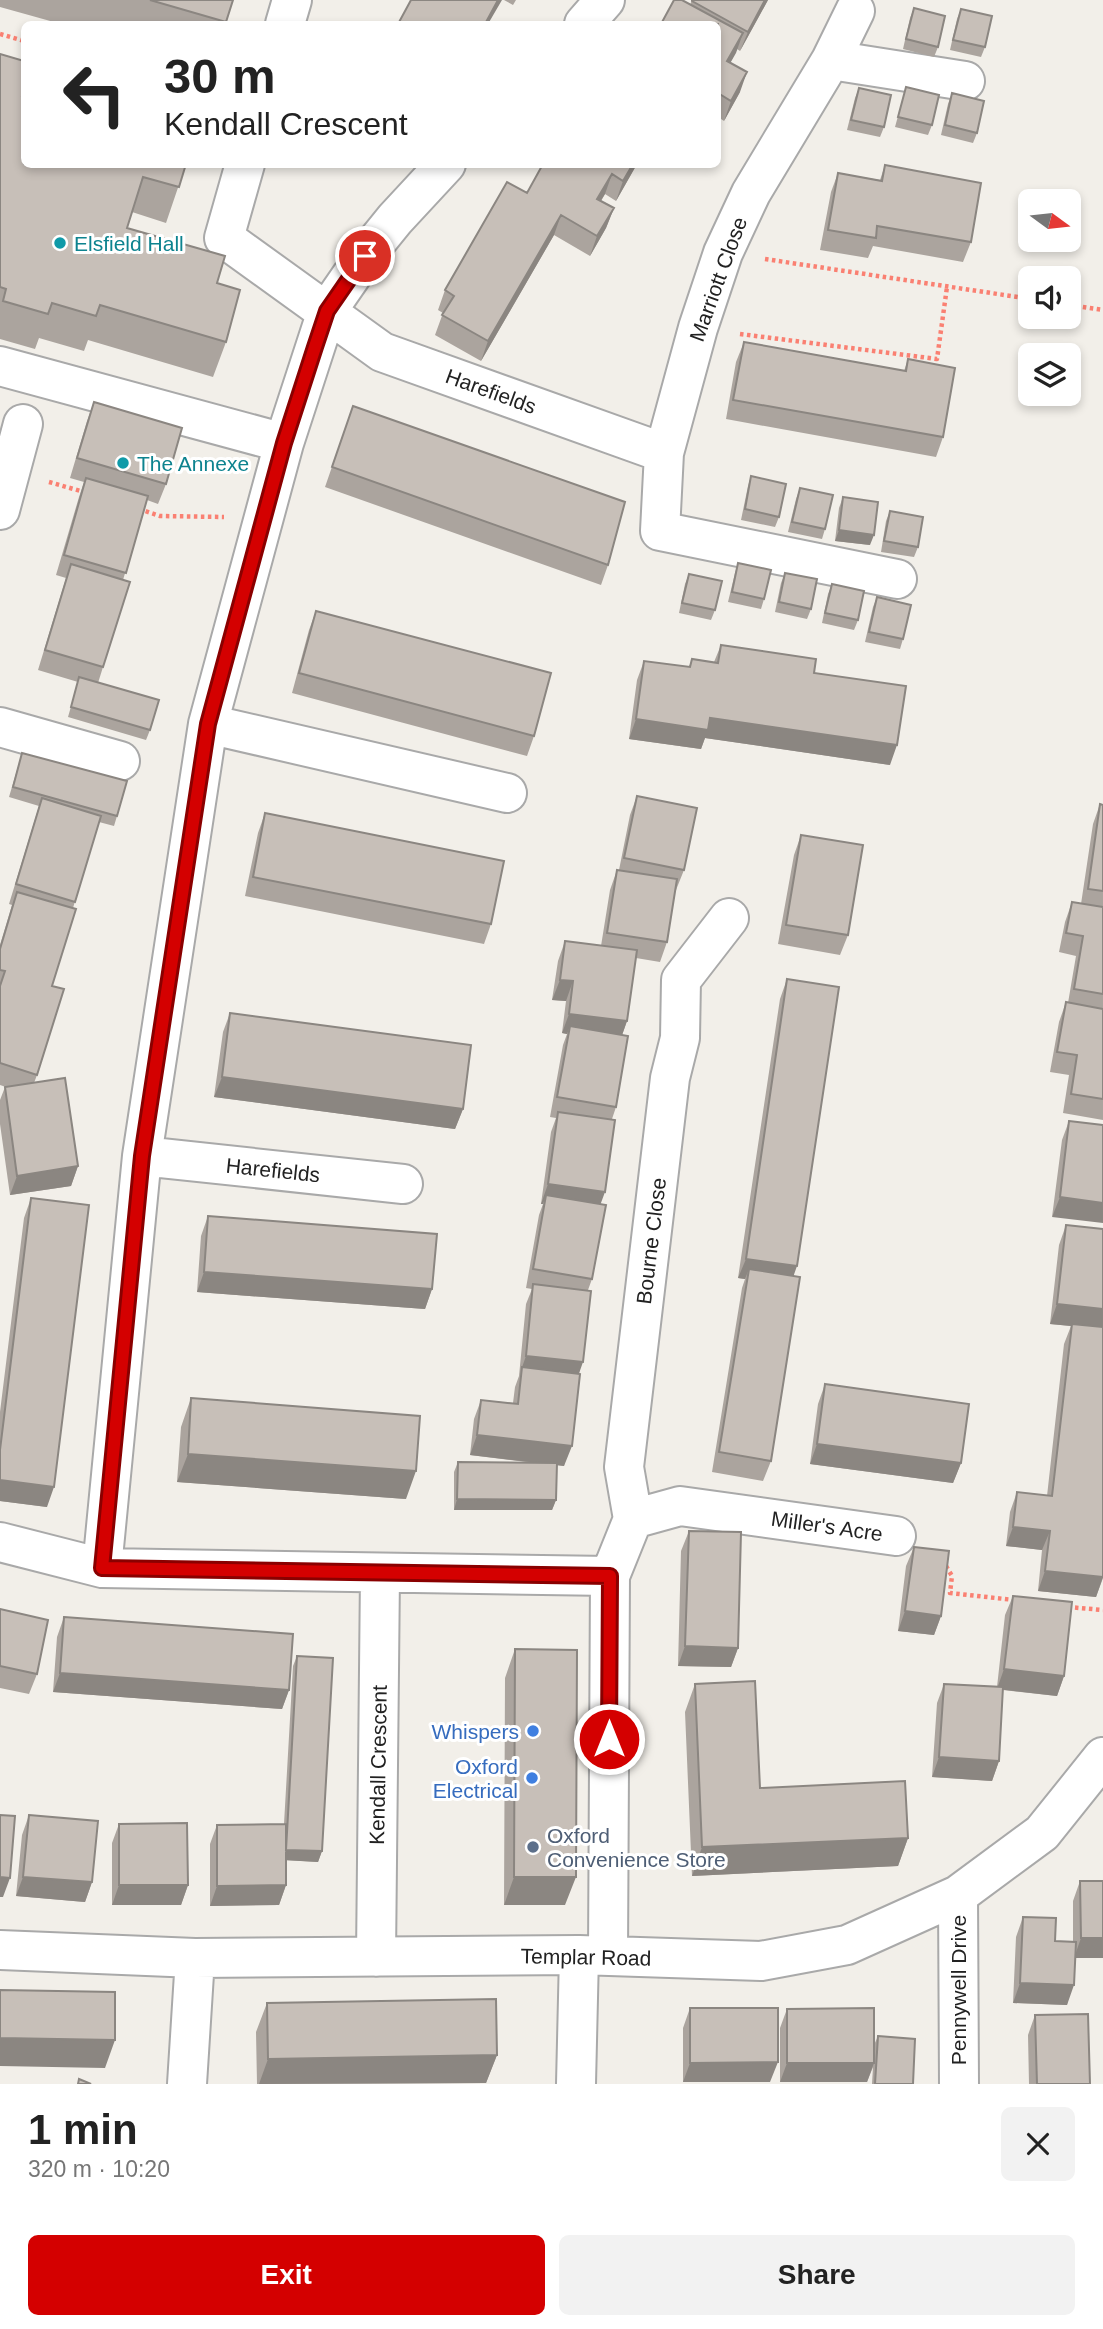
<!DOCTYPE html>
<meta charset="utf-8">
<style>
body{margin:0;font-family:Arial,sans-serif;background:#f2f2f2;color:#222;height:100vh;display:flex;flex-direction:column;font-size:26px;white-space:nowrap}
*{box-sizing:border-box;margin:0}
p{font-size:23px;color:#767676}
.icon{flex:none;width:38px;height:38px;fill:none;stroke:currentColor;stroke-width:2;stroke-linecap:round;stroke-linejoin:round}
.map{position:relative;height:2084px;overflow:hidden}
.sheet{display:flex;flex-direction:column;background:#fff;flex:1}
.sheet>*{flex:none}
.guide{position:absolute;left:21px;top:21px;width:700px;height:147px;border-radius:10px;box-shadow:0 4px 10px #0003;background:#fff;color:#222;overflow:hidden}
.needle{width:46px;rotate:105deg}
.controls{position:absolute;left:1018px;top:189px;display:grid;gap:14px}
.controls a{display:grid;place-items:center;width:63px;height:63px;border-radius:10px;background:#fff;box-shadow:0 4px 10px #0003;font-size:35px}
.pin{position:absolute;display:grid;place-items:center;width:60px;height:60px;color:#fff;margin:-30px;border:4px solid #fff;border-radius:50%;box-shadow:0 2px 7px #0007}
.me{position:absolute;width:77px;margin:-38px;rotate:0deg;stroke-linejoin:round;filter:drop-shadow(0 0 5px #0008)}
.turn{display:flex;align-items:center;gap:24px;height:147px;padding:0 28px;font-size:32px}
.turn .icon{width:91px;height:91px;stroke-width:2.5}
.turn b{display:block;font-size:49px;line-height:60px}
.round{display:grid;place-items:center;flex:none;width:74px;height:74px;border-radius:10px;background:#f2f2f2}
.headline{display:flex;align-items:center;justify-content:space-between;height:119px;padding:0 28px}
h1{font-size:42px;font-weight:600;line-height:52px}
.button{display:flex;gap:14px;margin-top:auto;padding:14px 28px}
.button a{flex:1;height:80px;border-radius:10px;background:#d40000;color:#fff;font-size:28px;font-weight:600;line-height:80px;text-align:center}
.button a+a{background:#f2f2f2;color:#222}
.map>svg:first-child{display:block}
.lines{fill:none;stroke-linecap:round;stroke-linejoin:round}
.minor-casing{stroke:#a9a9a9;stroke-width:42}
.path{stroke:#fa8072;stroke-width:4.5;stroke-dasharray:3.5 3.5;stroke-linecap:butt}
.minor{stroke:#fff;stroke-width:38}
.wall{fill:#aba49e}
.shaded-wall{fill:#8b8681}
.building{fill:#c7bfb8;stroke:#8b8681;stroke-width:2}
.route-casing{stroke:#8a0000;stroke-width:18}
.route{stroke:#d40000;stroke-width:12}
.culture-dot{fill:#0f9aa8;stroke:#fff;stroke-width:2.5}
.shop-dot{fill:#3f7fe0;stroke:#fff;stroke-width:2.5}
.service-dot{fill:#5c6f8a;stroke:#fff;stroke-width:2.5}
.labels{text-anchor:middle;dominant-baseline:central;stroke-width:6;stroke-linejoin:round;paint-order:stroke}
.culture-label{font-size:21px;fill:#0d838f;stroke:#fff;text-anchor:start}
.street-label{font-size:21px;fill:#222;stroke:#fff}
.shop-label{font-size:21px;fill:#366cbe;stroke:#fff;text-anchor:end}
.service-label{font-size:21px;fill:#4e5e75;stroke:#fff;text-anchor:start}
</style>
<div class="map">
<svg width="1103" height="2084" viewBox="0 0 1103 2084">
<rect width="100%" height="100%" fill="#f2efe9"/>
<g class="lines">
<defs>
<path id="minor" d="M855 11 831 60 751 193 723 253 698 328 664 453 660 531 897 579
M285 24 292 0
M584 24 605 0
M831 60 965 81
M245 164 224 238 382 352 664 453
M0 366 284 443
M0 510 23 424
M208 724 507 793
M0 727 120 761
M142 1156 403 1184
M633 1519 680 1506 896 1536
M0 1542 102 1568 610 1576 608 1956
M102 1568 142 1156 208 724 284 443 327 311 365 256 395 219 446 164
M610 1576 633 1519 624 1467 670 1078 680 1038 681 980 729 918
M958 1895 959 2084
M0 1950 195 1958 579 1955 761 1961 847 1945 958 1895 1042 1833 1103 1757
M376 1957 380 1574
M187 2084 195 1958
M576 2084 579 1955"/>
</defs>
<use href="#minor" class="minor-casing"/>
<path class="path" d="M0 34 24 41
M765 259 1031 299
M1069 305 1103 310
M740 334 937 359 947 287
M49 482 84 492
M139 509 160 516 224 517
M946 1566 952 1576 950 1593 1014 1600
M1068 1607 1103 1610"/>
<use href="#minor" class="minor"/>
</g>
<path class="wall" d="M0 0H233L225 24H61L0 7Z
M504 0H516L513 5Z
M692 0H768L740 51 737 49 730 63 740 92 724 121 718 117V24L690 5Z
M914 8 938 47 934 57 903 49 910 18Z
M961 9 985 47 981 57 950 50 957 19Z
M0 54 22 96 186 164 166 223 132 212 127 228 217 283 226 342 213 377 88 340 84 351 39 338 35 349 0 339Z
M906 87 932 125 928 135 895 127Z
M859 88 884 127 880 137 847 130 855 98Z
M952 93 977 133 973 143 941 135 948 104Z
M543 164H637L616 201 605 194 601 201 614 208 606 228 590 256 554 235 481 361 435 335 443 313 438 310 445 290 527 193Z
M885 165 971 242 963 262 873 246 868 258 820 250 831 192 838 173 880 180Z
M744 342 904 371 908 359 943 437 936 457 726 419 736 362Z
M94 402 166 484 158 504 147 500 123 580 103 667 98 683 150 730 146 740 68 717 78 682 38 670 66 578 56 575 79 497 84 482 70 478 87 421Z
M353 406 608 565 601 585 325 487Z
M751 476 779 517 775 527 741 520 748 486Z
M800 488 825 529 822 539 788 532 796 499Z
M843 497 870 545 835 541 839 508Z
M890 511 918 547 914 557 881 552 886 521Z
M738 563 764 599 761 609 728 602 735 573Z
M785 573 811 609 807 619 775 612 781 583Z
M689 574 715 610 711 620 679 613 685 584Z
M832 584 858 620 854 630 822 623 828 594Z
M877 597 903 639 900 649 865 642 873 607Z
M316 611 534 736 527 756 292 693 309 630Z
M721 645 814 673 890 765 705 738 701 749 629 739 637 680 644 661 689 667 692 659 714 662Z
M22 753 117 816 114 826 99 822 73 908 52 986 37 1075 34 1083 78 1166 71 1186 10 1195 0 1124V1100L5 1087H6L0 1085V945L12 905 9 904 39 806 9 797Z
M637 796 684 870 676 890H675L667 942 660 962 636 958 627 1021 622 1035 616 1107 612 1119 600 1204 592 1279 588 1290 579 1374 564 1466 557 1465 556 1500 552 1510H454V1472L458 1462 534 1463 470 1455 474 1419 481 1400 513 1403 515 1387 519 1376 526 1304 532 1289 526 1288 539 1215 543 1204H541L551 1132 556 1118 550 1117 563 1045 567 1034 562 1033 566 1001 552 1000 558 961 565 941 601 946 610 890 617 870H619L630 815Z
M1100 804 1103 805V1120L1063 1113 1069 1075 1050 1072 1059 1022 1066 1002 1068 1003 1076 956 1059 952 1065 922 1072 902 1081 904 1093 824Z
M265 813 491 924 484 944 245 896 258 833Z
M801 835 848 935 840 955 778 944 794 855Z
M787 979 794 1276 771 1461 763 1481 712 1472 742 1288 745 1279 738 1278 780 999Z
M230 1013 463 1109 455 1129 214 1097 223 1032Z
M1069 1121 1103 1125 1052 1217 1062 1140Z
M31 1198 47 1507 0 1501V1412L24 1218Z
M208 1216 432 1289 425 1309 197 1292 201 1236Z
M1066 1225 1103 1229V1578L1096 1597 1038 1591 1042 1550 1006 1546 1010 1512 1017 1492 1047 1496 1064 1344 1071 1326 1050 1324 1059 1245Z
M825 1384 961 1463 953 1483 810 1464 818 1404Z
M191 1398 406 1499 177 1482 181 1427Z
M689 1531 738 1648 731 1667 678 1666 681 1551Z
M914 1547 941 1616 934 1635 898 1631 906 1566Z
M1013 1596 1064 1676 1057 1696 1003 1690 999 1761 992 1781 932 1777 937 1703 944 1684 997 1687 1005 1615Z
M0 1609 37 1674 29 1694 0 1688Z
M64 1617 289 1690 282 1709 53 1692 57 1637Z
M515 1649 565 1905H504L505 1678Z
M297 1656 322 1851 318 1862 286 1860V1885L279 1905 210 1906V1844L217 1825 284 1824 293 1666Z
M695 1684 760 1788 908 1838 898 1866 692 1876 685 1712Z
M29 1815 92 1882 85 1902 16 1896 22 1835Z
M119 1824 188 1885 181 1905H112V1843Z
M1080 1881H1103V1958H1075L1067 2005 1013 2003 1016 1937 1023 1917 1055 1941 1073 1942V1901Z
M267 2003 497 2055 486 2083 257 2084 256 2032Z
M690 2008 770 2082H683V2028Z
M787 2009 874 2045 878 2036 913 2084H872L873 2067 867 2082H780V2028Z
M1035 2015 1090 2084H1029L1028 2035Z"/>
<path class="shaded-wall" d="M498 0H502L488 24H485Z
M765 0H768L740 51 748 32Z
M743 33 736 53 720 81 727 61Z
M747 72 740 92 724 121 731 101Z
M633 164H637L616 201 623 181Z
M612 174 605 194 590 218 597 199Z
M614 208 606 228 590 256 597 236Z
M561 215 554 235 481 361 488 341Z
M839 530 874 535 870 545 835 541Z
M710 718 897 745 890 765 705 738 701 749 629 739 636 719Z
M560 980 573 981 566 1001 552 1000Z
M569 1014 627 1021 620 1041 570 1026 567 1034 562 1033Z
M222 1077 463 1109 455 1129 214 1097Z
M78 1166 71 1186 10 1195 17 1176Z
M548 1184 605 1192 598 1211 546 1195 543 1204H541Z
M1060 1197 1103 1203V1223L1052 1217Z
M746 1259 797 1266 790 1286 749 1269 745 1279 738 1278Z
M204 1272 432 1289 425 1309 197 1292Z
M1057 1304 1103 1309V1329L1050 1324Z
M526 1356 583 1362 576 1382 522 1367 519 1376Z
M477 1435 572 1446 564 1466 470 1455Z
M817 1444 961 1463 953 1483 810 1464Z
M188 1454 416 1471 406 1499 177 1482Z
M0 1480 54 1487 47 1507 0 1501Z
M457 1499 556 1500 552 1510H454Z
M1013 1527 1050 1531 1042 1550 1006 1546Z
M1045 1571 1103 1577 1096 1597 1038 1591Z
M905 1611 941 1616 934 1635 898 1631Z
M685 1646 738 1648 731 1667 678 1666Z
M1004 1669 1064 1676 1057 1696 997 1689Z
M60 1673 289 1690 282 1709 53 1692Z
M939 1757 999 1761 992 1781 932 1777Z
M908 1838 898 1866 692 1876 702 1847Z
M286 1850 322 1851 318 1862 282 1860Z
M0 1877 10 1878 3 1897H0Z
M23 1877 92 1882 85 1902 16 1896Z
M514 1877H576L565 1905H504Z
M119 1885H188L181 1905H112Z
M286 1885 279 1905 210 1906 217 1886Z
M1081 1938H1103V1958H1074Z
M1020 1983 1074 1985 1067 2005 1013 2003Z
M0 2038 115 2040 105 2068 0 2066Z
M497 2055 486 2083 259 2084 268 2059Z
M778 2062 770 2082H683L690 2063Z
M787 2063H874L867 2082H780Z"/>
<path class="building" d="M150 0H233L226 22Z
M411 0H498L485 24H398Z
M674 0H682L743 33 727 61 747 72 731 101 718 93V24H661Z
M692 0H765L748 32 692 1Z
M914 8 945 16 938 47 906 39Z
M961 9 992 16 985 47 953 40Z
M0 54 24 61V88L22 96 24 97V164H186L179 187 143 177 127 228 225 256 217 283 240 290 226 342 100 305 96 316 52 303 48 314 3 301 6 289 0 287Z
M906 87 939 95 932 125 898 117Z
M859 88 891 95 884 127 851 120Z
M952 93 984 101 977 133 945 125Z
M543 164H633L623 181 612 174 597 199 614 208 597 236 561 215 488 341 442 315 454 296 445 290 507 182 527 193Z
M885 165 981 183 971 242 877 226 876 238 828 230 838 173 882 181Z
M744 342 906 371 908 359 955 368 943 437 733 400Z
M94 402 182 428 166 484 77 458Z
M353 406 625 502 608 565 332 467Z
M751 476 786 484 779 517 745 509Z
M86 478 148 496 126 573 64 555Z
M800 488 833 495 825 529 792 522Z
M843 497 878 502 874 535 839 530Z
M890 511 923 517 918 547 884 541Z
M738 563 771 570 764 599 732 592Z
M71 564 130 582 103 667 45 650Z
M785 573 817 579 811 609 779 602Z
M689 574 722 581 715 610 682 603Z
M832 584 864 591 858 620 825 613Z
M877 597 911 605 903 639 869 632Z
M316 611 551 673 534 736 299 673Z
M721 645 816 659 814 673 906 686 897 745 710 718 708 730 636 719 644 661 690 667 692 659 718 663Z
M79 677 159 700 150 730 71 707Z
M22 753 127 781 117 816 13 787Z
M637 796 697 808 684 870 624 858Z
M42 798 101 816 75 902 16 884Z
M1100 804 1103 805V891L1088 889Z
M265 813 504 861 491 924 253 877Z
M801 835 863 845 848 935 786 925Z
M617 870 677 879 667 942 607 933Z
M17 892 76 909 52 986 64 989 37 1075 0 1063V986L5 971 0 970V949Z
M1072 902 1103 907V994L1074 989 1083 936 1066 933Z
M565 941 637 950 627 1021 569 1014 573 981 560 980Z
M787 979 839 987 797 1266 746 1259Z
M1066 1002 1103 1009V1099L1071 1094 1077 1055 1057 1052Z
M230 1013 471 1045 463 1109 222 1077Z
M570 1026 628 1036 616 1107 557 1097Z
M65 1078 78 1166 17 1176 5 1087Z
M558 1112 615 1120 605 1192 548 1184Z
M1069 1121 1103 1125V1203L1060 1197Z
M546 1195 606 1205 592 1279 533 1269Z
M31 1198 89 1205 54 1487 0 1480V1450Z
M208 1216 437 1234 432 1289 204 1272Z
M1066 1225 1103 1229V1309L1057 1304Z
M749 1269 800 1277 771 1461 719 1452Z
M533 1284 591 1291 583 1362 526 1356Z
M1072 1324 1103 1327V1577L1045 1571 1050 1531 1013 1527 1017 1492 1052 1496Z
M522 1367 580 1374 572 1446 477 1435 481 1400 518 1404Z
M825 1384 969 1404 961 1463 817 1444Z
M191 1398 420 1416 416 1471 188 1454Z
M458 1462 557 1463 556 1500 457 1499Z
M689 1531 741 1532 738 1648 685 1646Z
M914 1547 949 1551 941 1616 905 1611Z
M1013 1596 1072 1602 1064 1676 1004 1669Z
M0 1609 48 1620 37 1674 0 1666Z
M64 1617 293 1634 289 1690 60 1673Z
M515 1649 577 1650 576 1877H514Z
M297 1656 333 1658 322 1851 286 1850Z
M755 1681 760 1788 905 1781 908 1838 702 1847 695 1684Z
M944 1684 1003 1687 999 1761 939 1757Z
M0 1815 15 1816 10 1878 0 1877Z
M29 1815 98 1821 92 1882 23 1877Z
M187 1823 188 1885H119V1824Z
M286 1824V1885L217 1886V1825Z
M1080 1881H1103V1938H1081Z
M1023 1917 1056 1918 1055 1941 1076 1942 1074 1985 1020 1983Z
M0 1990 115 1992V2040L0 2038Z
M496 1999 497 2055 268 2059 267 2003Z
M690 2008H778V2062L690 2063Z
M874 2008V2063H787V2009Z
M1088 2014 1090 2084H1037L1035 2015Z
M878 2036 915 2039 913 2084H875Z
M79 2079 91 2084H78Z"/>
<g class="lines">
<defs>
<path id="route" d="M365 256 327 311 315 347 284 443 208 724 142 1156 102 1568 610 1576 609 1739"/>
</defs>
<use href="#route" class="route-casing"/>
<use href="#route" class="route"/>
</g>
<g class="culture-dot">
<circle cx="60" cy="243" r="7"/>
<circle cx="123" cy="463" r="7"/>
</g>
<g class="shop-dot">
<circle cx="533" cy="1731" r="7"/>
<circle cx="532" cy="1778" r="7"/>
</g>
<circle class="service-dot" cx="533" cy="1847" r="7"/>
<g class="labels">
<g class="culture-label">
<text x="74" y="243">Elsfield Hall</text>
<text x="137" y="463">The Annexe</text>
</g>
<g class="street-label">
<text transform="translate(718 279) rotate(-70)">Marriott Close</text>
<text transform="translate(491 391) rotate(20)">Harefields</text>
<text transform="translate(273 1170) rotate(6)">Harefields</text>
<text transform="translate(651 1241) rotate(-83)">Bourne Close</text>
<text transform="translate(827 1526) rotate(8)">Miller's Acre</text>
<text transform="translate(378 1765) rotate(-89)">Kendall Crescent</text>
<text transform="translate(586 1957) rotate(1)">Templar Road</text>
<text transform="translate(958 1990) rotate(-90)">Pennywell Drive</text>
</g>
<g class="shop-label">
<text x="519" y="1731">Whispers</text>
<text x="518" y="1766">Oxford<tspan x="518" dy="24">Electrical</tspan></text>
</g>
<g class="service-label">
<text x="547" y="1835">Oxford<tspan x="547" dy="24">Convenience Store</tspan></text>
</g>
</g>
</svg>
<div class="controls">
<a><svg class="needle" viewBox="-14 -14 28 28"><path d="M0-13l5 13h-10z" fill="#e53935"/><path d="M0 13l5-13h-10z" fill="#767676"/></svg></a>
<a><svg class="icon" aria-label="sound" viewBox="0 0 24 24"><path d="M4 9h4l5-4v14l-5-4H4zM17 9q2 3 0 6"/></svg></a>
<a><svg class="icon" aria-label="layers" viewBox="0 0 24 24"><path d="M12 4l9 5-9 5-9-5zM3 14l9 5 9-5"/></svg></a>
</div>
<div class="pin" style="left:365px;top:256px;background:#d93025"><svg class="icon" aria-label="arrive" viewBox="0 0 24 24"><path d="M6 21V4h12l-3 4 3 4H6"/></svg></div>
<svg class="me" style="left:609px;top:1739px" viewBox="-20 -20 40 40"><circle r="17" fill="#d40000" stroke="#fff" stroke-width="3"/><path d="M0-11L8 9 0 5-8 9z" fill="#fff"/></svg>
<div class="guide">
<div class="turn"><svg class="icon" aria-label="left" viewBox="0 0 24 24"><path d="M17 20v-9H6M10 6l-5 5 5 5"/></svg><div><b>30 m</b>Kendall Crescent</div></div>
</div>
</div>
<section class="sheet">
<div class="headline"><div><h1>1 min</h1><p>320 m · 10:20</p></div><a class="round"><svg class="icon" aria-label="close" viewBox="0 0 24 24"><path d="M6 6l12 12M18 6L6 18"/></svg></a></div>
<div class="button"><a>Exit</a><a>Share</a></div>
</section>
